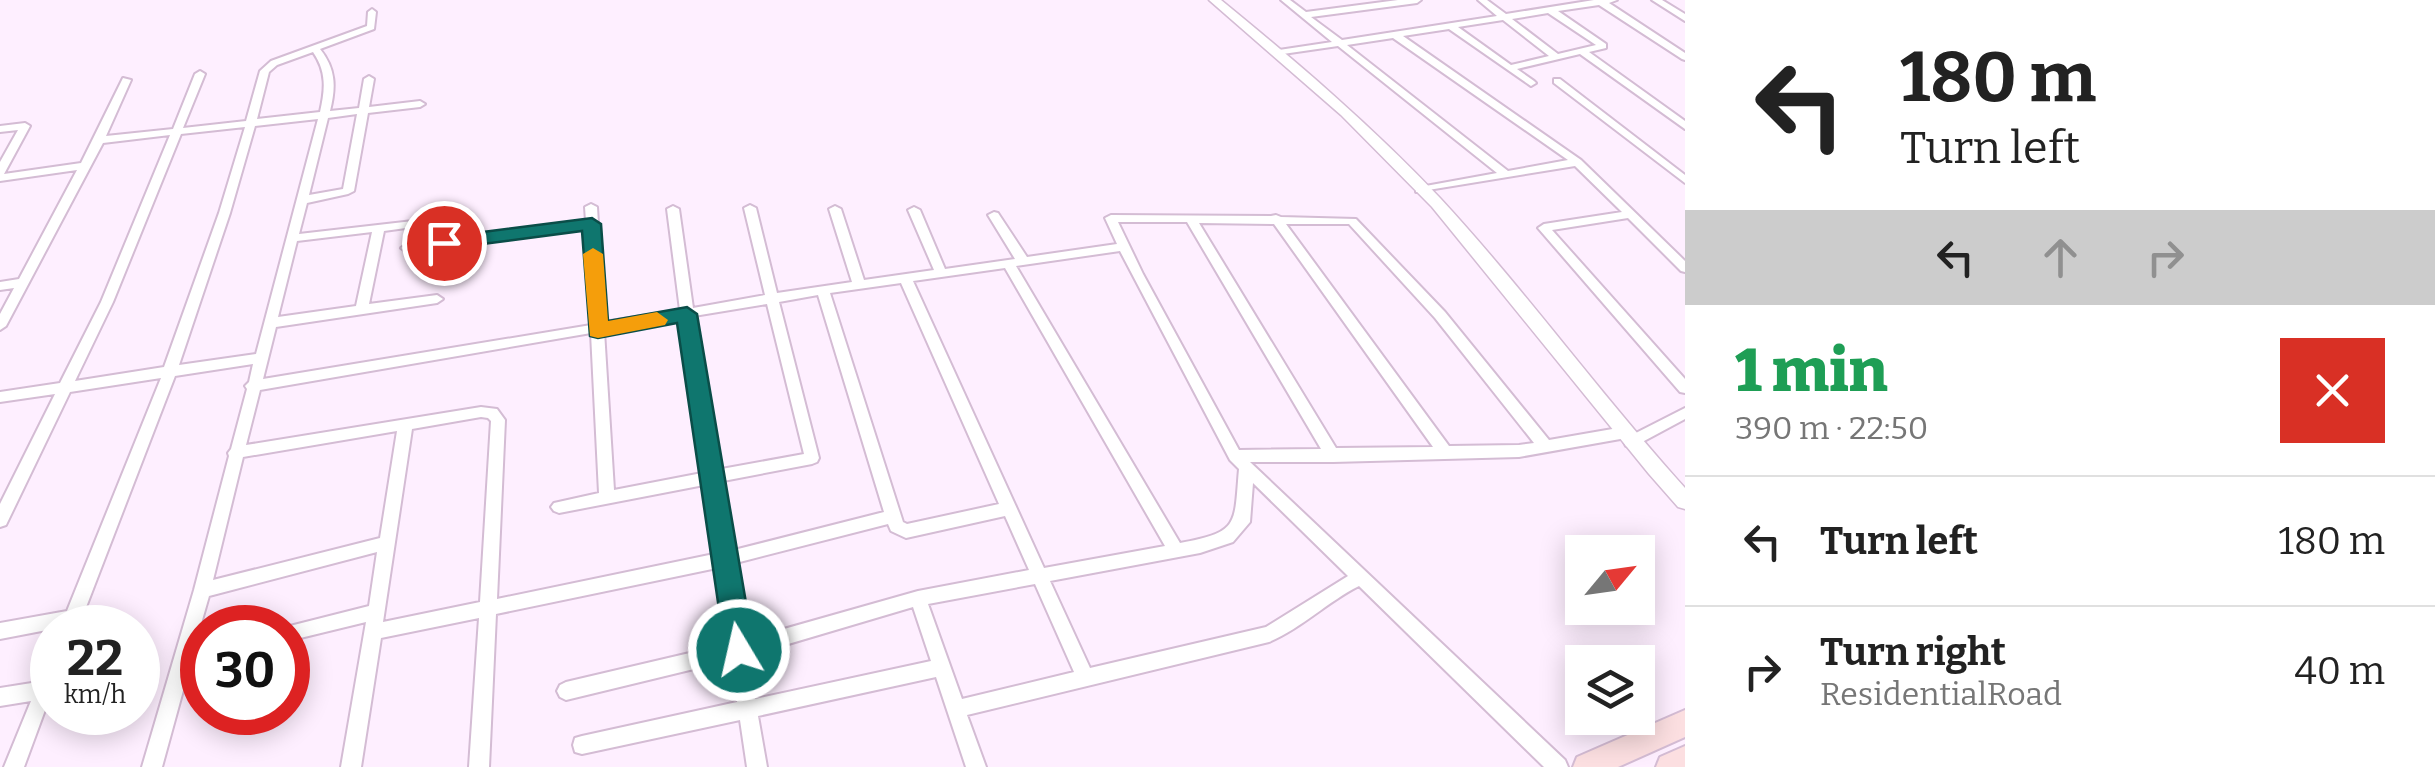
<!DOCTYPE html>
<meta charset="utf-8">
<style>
body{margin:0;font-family:Bitter,serif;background:#f6f6f6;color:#222;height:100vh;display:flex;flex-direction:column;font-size:38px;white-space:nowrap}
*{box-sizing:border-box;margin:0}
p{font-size:32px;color:#767676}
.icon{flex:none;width:55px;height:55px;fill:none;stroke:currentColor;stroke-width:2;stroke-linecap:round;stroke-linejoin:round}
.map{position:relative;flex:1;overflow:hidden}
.drawer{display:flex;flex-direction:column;background:#fff;width:750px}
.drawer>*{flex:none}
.top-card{background:#fff;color:#222;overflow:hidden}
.needle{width:65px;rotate:61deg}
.buttons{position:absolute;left:1565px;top:535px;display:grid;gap:20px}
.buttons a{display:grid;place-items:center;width:90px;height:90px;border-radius:0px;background:#fff;box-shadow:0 5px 25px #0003;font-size:50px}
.speed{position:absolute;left:30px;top:605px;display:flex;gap:20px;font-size:50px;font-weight:700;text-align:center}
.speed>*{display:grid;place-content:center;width:130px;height:130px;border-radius:50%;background:#fff;box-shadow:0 5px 25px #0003;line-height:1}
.speed small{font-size:25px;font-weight:400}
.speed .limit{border:15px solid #d22;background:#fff;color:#111}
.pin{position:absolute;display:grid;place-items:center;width:85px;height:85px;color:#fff;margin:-42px;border:5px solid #fff;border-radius:50%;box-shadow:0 2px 10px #0007}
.me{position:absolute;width:110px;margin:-55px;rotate:351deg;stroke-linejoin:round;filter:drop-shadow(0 0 8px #0008)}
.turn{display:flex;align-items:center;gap:35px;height:210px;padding:0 50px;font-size:45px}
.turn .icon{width:130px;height:130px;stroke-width:2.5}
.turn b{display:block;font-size:70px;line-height:85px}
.lanes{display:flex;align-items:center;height:95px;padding:0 50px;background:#0003;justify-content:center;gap:50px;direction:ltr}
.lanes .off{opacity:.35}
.round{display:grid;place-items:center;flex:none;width:105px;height:105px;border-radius:0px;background:#f6f6f6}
.summary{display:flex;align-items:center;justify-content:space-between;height:170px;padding:0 50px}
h1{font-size:60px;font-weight:800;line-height:75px;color:#1e9e55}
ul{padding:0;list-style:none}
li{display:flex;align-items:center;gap:30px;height:130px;padding:0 50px;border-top:2px solid #e0e0e0}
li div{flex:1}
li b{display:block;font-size:38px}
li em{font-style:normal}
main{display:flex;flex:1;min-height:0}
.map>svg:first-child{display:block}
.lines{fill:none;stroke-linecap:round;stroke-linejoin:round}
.minor-casing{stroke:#d4bcd4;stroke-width:4}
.tertiary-casing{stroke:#d4bcd4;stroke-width:3}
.secondary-casing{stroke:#d4bcd4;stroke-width:4}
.minor{fill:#fff;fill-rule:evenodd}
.tertiary{fill:#fff;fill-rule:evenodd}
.secondary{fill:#fcdfe1;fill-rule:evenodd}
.route{fill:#0f766e;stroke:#0a4d48;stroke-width:2.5}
.slow{fill:#f59e0b}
</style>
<main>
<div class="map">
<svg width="1685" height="767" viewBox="0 0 1685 767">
<rect width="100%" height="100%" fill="#feefff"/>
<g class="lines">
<defs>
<path id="minor" d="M1281 0H1290L1306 12 1398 0H1421L1417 3 1311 17 1342 40 1497 16 1478 0H1487L1506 14 1594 0H1617L1609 3 1685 53V60L1682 59 1599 5 1558 11 1606 44V48L1589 52 1685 121V129L1580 54 1517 69 1534 81 1536 83 1531 86 1449 29 1403 36 1581 160 1685 261V272L1681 271 1628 218 1552 230 1685 379V393L1680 392 1538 228 1544 224 1622 212 1575 166 1416 192V188L1420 187 1497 173 1338 46 1276 55V51L1279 50 1332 42ZM1548 13 1596 45 1558 54 1512 19ZM1503 20 1549 56 1511 65 1458 27ZM1393 38 1568 160 1508 171 1347 45Z
M1652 0H1662L1685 14V21Z
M372 9 376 12 374 29 320 49C336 69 336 87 330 111L359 108 364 79 369 76 374 79 369 107 420 101 425 104 420 107 368 113 354 191 348 194 307 203 299 234 413 221V227L384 231 369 304 437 295 443 299 437 303 276 327 263 379 591 325 586 228 407 252 401 248 407 244 586 221 585 207 591 204 597 207 604 322 680 310 667 209 673 206 679 209 693 308 765 295 744 208 750 205 756 208 777 293 852 282 829 209 835 206 841 209 864 280 934 270 908 210 914 207 920 210 945 269 1015 259 988 215 994 212 998 213 1027 257 1117 244 1105 218 1111 215 1271 216 1276 215 1281 217 1356 219 1445 312 1549 440 1624 427 1629 429 1631 433 1630 436 1685 408V419L1631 448 1626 446 1624 442 1626 438 1519 457 1333 462H1250L1565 760 1568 767H1544L1359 586C1327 602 1302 628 1269 642L967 715 986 767H966L936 677 758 716 767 767H747L740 720 582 754 575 752 573 745 575 738 582 736 737 702 731 660 566 700 560 697 557 691 560 685 566 682 728 644 717 568 496 614 489 767H469L479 618 381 638 361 767H341L366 622 288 641V628H282L369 606 377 552 209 596 194 648 202 646V662L190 665 162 767H142L194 590 229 456 228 453 231 449 247 389 245 386 249 382 253 364 175 376 78 628H52V629L0 639V623L67 611 161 378 70 392 6 525 0 527V504L55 394 0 402V392L60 383 101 302 170 135 103 143 6 326 0 330V314L14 288 0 290V282L19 279 77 170 0 181V162L18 130 0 132V126L25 123 30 126 4 174 81 163 123 78 131 80 106 136 173 129 195 74 200 71 205 74 183 128 246 121 260 71 271 61 367 26 368 12ZM313 52C327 72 325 90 320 112L257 119 269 72 277 65ZM357 114 343 189 309 195 328 118ZM318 119 256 354 179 365 230 213 255 126ZM245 127 219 213 164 367 75 381 113 302 181 134ZM1118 222H1187L1321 449 1239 450 1143 274ZM1199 223 1274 224 1433 447 1336 448ZM1286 224H1349L1435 318 1534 443 1519 445 1449 446ZM372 232 356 306 278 317 297 241ZM1120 251 1230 460 1239 469C1234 525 1240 532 1180 543L1016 266ZM1005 268 1165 546 1044 568 913 281ZM901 283 999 504 907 524 903 522 830 293ZM818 295 884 512 730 551 718 482 812 464 817 462 819 458 779 302ZM767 304 804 454 716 470 694 316ZM681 318 702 473 614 490 604 331ZM591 333 599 493 554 503 551 507 554 511 559 513 704 485 714 554 497 599 505 420 497 409 481 407 246 445 260 390ZM481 417 488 418 491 421 480 602 383 622 412 429ZM397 431 380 538 213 580 243 457ZM1253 483 1348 576 1266 627 1090 668 1050 581 1200 553 1233 542 1250 522ZM1005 516 1029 570 918 591 745 640 732 564 888 524 891 531 906 538ZM1035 584 1074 672 962 699 928 604ZM913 607 931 661 755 699 748 656Z
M1554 79H1560L1685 175V183L1554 83Z
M52 661V691L24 767H4L31 701 0 706V688L38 682 46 663Z"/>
<path id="tertiary" d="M1209 0H1221C1297 62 1372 126 1440 198 1526 291 1600 394 1685 488V509L1678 507 1649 474 1432 207 1341 115Z"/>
<path id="secondary" d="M1685 710V737L1618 767H1573L1577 757Z
M1685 746V767H1656L1660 757Z"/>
</defs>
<use href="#minor" class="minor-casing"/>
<use href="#tertiary" class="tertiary-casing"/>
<use href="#secondary" class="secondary-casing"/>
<use href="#minor" class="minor"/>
<use href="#tertiary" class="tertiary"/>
<use href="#secondary" class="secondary"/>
</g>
<path class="route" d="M592 218 601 224 608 321 687 307 697 314 754 650 749 659 739 663 729 659 725 650 677 323 598 338 590 336 582 231 444 249 434 243 444 237Z"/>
<path class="slow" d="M593 248 603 254 608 321 657 312 668 320 665 325 598 338 590 336 583 254Z"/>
</svg>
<div class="buttons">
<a><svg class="needle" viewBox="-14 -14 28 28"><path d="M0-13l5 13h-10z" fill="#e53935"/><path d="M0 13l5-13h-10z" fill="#767676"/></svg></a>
<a><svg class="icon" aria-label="layers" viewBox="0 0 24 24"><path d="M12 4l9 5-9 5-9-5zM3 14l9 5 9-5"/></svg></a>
</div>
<div class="speed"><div>22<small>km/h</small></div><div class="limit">30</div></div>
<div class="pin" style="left:444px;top:243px;background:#d93025"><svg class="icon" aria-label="arrive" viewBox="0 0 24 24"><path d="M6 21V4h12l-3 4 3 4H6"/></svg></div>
<svg class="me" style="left:739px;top:650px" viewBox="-20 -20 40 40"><circle r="17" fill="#0f766e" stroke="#fff" stroke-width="3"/><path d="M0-11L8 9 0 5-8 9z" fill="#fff"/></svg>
</div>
<section class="drawer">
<div class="top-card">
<div class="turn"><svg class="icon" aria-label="left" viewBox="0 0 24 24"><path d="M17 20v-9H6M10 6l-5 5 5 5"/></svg><div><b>180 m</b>Turn left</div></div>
<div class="lanes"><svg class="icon" aria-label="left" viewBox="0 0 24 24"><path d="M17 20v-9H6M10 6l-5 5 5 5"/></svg><svg class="icon off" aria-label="ahead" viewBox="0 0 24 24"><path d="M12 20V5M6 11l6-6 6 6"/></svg><svg class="icon off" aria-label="right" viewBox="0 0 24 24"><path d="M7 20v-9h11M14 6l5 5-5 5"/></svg></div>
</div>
<div class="summary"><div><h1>1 min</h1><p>390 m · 22:50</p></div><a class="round" style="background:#d93025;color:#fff"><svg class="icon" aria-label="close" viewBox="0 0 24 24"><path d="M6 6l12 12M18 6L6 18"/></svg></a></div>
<ul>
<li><svg class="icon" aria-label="left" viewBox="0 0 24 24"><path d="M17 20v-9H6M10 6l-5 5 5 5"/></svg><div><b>Turn left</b></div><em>180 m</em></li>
<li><svg class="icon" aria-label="right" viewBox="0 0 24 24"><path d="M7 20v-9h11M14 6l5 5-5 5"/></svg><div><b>Turn right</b><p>ResidentialRoad</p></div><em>40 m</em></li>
</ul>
</section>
</main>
